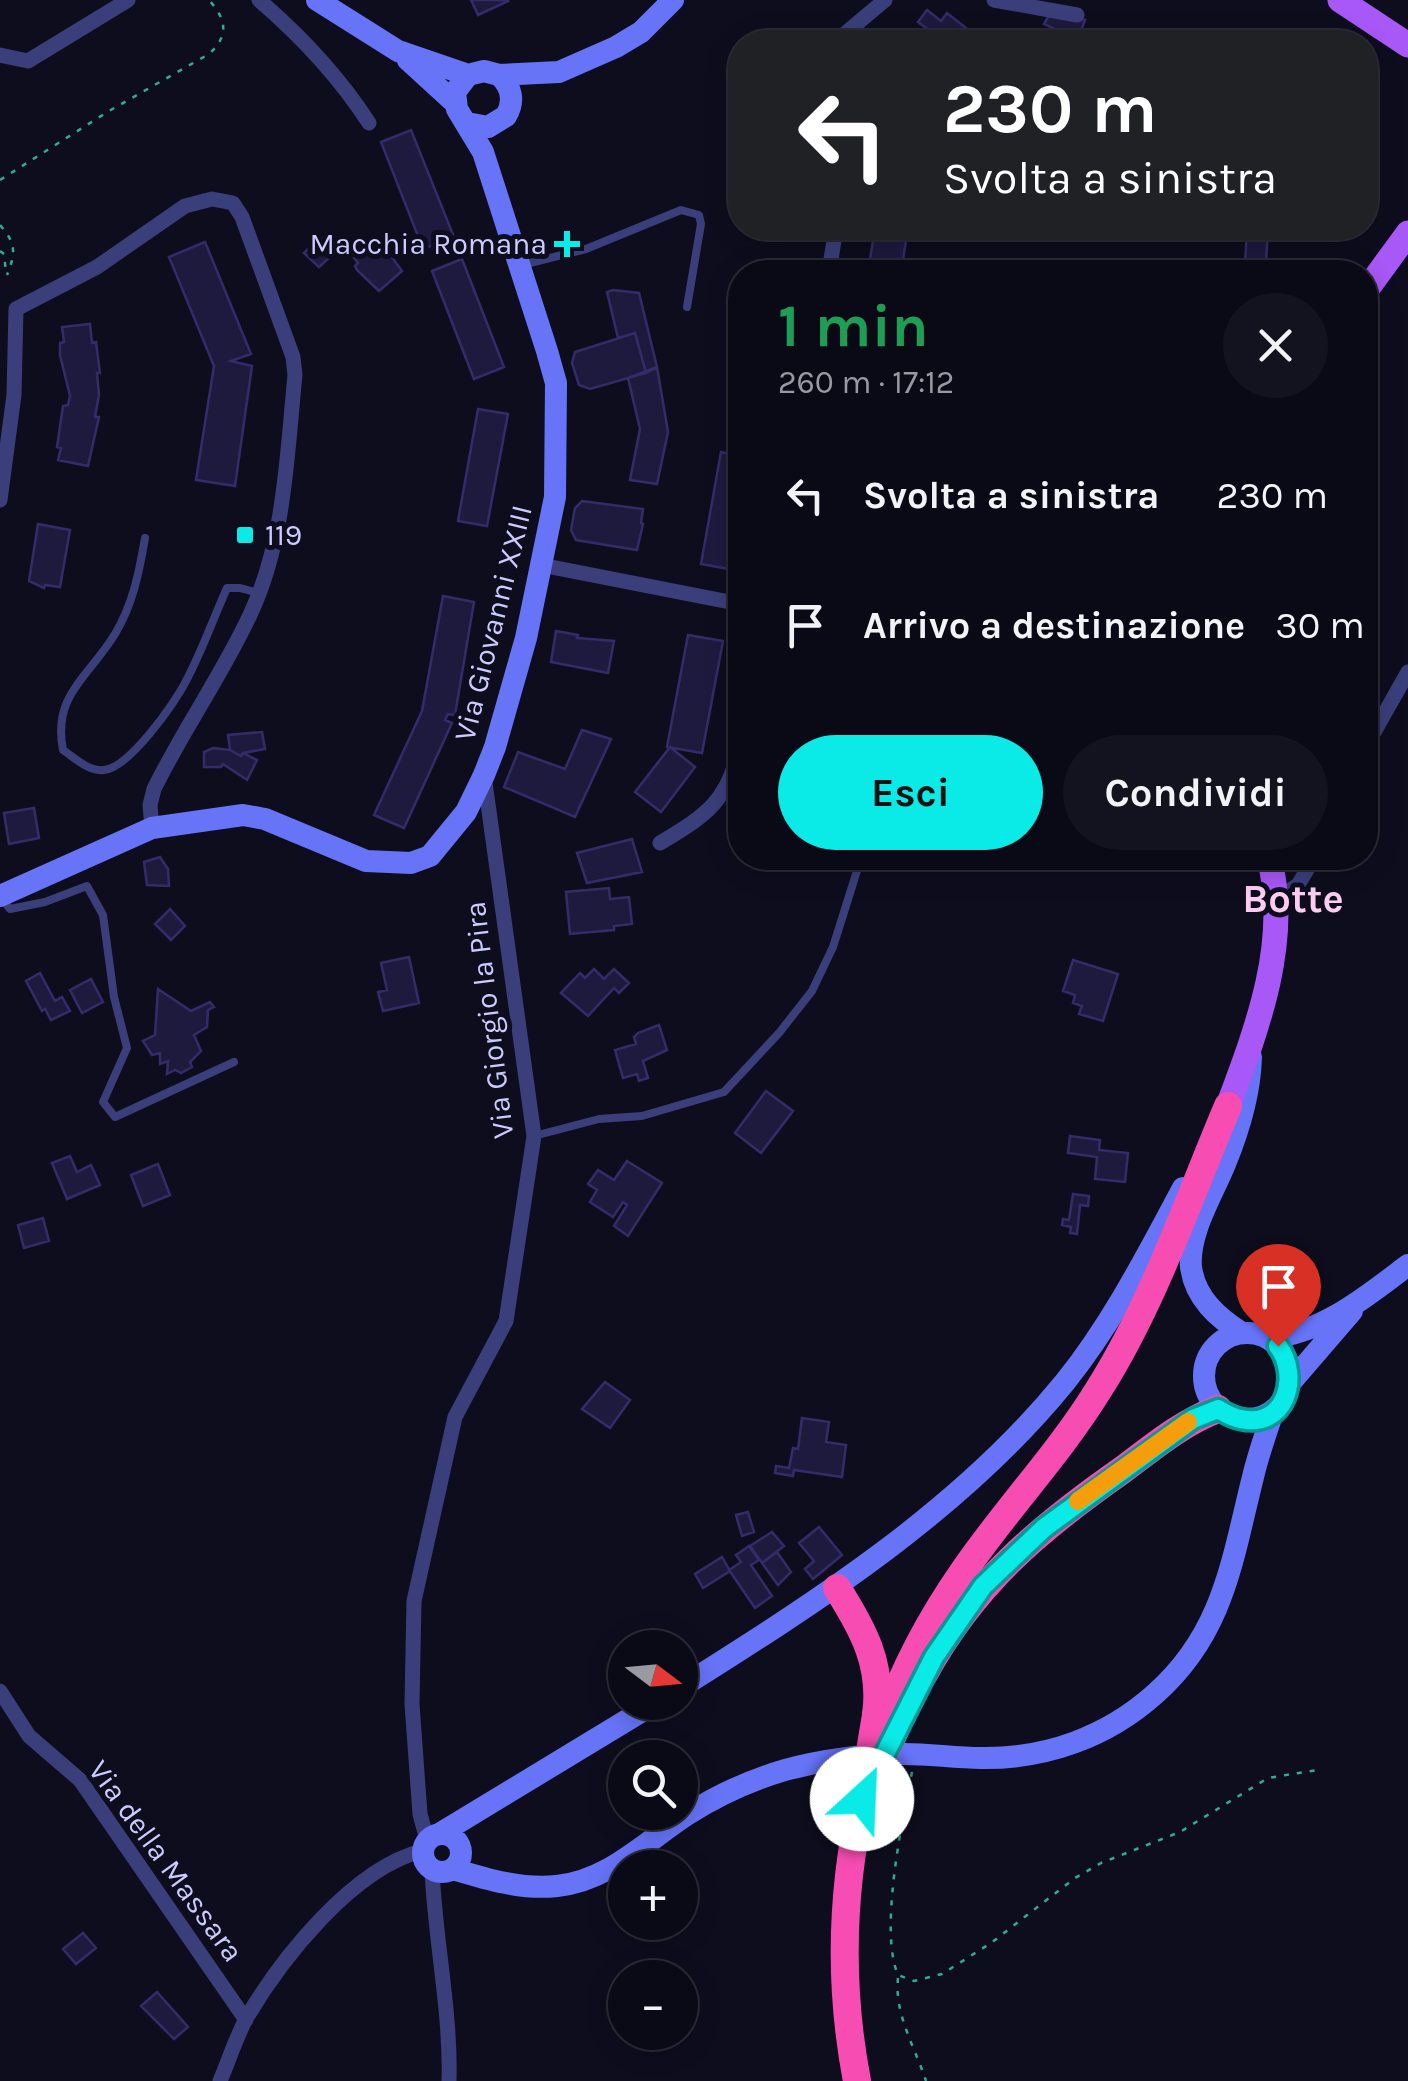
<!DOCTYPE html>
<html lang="it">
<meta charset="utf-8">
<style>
body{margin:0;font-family:Karla,sans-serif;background:#13131f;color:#f1f3f6;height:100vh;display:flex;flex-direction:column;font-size:38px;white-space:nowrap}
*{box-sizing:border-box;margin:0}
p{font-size:32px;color:#999aa1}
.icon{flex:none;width:55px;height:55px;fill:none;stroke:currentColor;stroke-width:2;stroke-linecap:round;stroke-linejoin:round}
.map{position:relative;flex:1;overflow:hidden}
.drawer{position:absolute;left:728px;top:260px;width:650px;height:610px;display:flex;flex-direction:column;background:#0a0a16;border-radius:40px;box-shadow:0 5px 25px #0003,0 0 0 2px #2a2b35}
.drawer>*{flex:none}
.hud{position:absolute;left:728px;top:30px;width:650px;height:210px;border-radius:40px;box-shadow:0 5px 25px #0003,0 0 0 2px #2a2b35;background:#202124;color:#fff;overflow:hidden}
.needle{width:65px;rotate:106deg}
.buttons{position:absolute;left:608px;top:1630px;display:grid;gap:20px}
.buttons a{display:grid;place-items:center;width:90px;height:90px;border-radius:50%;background:#0a0a16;box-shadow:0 5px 25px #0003,0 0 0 2px #2a2b35;font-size:50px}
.pin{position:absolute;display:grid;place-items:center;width:85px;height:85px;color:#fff;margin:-102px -42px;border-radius:50% 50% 50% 0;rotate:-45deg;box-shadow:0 0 10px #0007}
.pin .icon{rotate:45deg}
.me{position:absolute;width:110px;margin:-55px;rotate:25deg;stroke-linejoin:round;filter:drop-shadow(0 0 8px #0008)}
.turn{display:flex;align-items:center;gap:35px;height:210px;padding:0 50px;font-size:45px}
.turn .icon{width:130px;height:130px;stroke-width:2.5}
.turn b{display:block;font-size:70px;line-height:85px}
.round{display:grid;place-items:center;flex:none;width:105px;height:105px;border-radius:52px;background:#13131f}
.headline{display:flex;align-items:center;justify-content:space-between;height:170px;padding:0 50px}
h1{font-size:60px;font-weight:700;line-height:75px;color:#1e9e55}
.cta{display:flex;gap:20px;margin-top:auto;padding:20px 50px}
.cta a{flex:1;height:115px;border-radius:60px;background:#0aeae6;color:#111;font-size:40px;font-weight:700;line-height:115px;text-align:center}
.cta a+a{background:#13131f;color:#f1f3f6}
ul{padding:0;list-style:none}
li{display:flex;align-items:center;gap:30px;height:130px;padding:0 50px}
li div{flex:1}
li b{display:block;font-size:38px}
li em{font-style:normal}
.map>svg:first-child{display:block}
.building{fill:#1d1a3e;stroke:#322d69;stroke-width:2.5}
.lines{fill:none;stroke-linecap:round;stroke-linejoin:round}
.path{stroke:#32aa95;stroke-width:2.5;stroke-dasharray:5 8;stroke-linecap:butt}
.lane{stroke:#3a3f7b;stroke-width:8}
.street{stroke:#3a3f7b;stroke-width:15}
.secondary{stroke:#6774f8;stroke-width:22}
.primary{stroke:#a958f8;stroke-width:25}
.highway{stroke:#f74cb2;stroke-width:28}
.highway-bridge{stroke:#f74cb2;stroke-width:28}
.route-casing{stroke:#069896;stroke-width:25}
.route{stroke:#0aeae6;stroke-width:18}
.slow{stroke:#f59e0b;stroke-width:18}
.poi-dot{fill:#0aeae6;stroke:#0e0d1e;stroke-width:4}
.labels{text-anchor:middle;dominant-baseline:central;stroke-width:10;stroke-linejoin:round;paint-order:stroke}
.poi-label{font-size:30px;fill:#cbccfd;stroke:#0e0d1e;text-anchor:end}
.street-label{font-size:30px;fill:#cbccfd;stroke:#0e0d1e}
.district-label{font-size:40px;font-weight:bold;fill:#fdcdf1;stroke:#0e0d1e}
</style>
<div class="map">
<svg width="1408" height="2081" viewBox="0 0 1408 2081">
<rect width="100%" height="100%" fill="#0e0d1e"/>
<path class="building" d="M471 0H507L508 1 478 15Z
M927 10 941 21 947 13 966 28 955 42 940 32 937 36 918 22Z
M1051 12 1085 20 1078 40 1044 24Z
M411 130 454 237 423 249 381 142Z
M875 228H908L901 272H868Z
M1240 228 1268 229 1266 263H1245L1247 230Z
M378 238 402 271 379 291 357 270 355 266 358 263 354 258Z
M205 242 251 354 231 361 252 366 235 486 196 480 214 366 169 257Z
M314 243 329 258 319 267 304 253Z
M462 259 504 367 474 379 432 271Z
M613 290 639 293 657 367 646 373 635 333 618 338 607 292Z
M90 324 92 343 96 342 100 373H97L99 395 95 417H99L88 466 58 460 61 448 57 447 63 406 68 405 70 396 60 355V343L64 342 62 327Z
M635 333 646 373 590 389 579 385 572 363 575 352Z
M657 367 668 432 657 484 630 480 640 429 628 378Z
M478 409 508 414 487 526 458 521Z
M721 452 740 456V509L729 569 701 564Z
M582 501 643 509 641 523 643 524 637 550 576 540 571 530 575 508Z
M38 524 70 530 60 587 45 585 44 588 29 581Z
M443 596 474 602 455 715 448 714 445 720 452 723 404 828 374 815 422 711Z
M556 631 578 635 577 638 614 641 608 673 551 662Z
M688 635 723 641 702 753 667 747Z
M582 730 611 739 575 817 504 787 518 752 565 769Z
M262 732 265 749 243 753 241 756 230 750 228 735Z
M670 747 695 767 661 812 635 792Z
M213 748 230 750 241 756 243 753 257 760 247 780 223 764 221 767H204V752Z
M34 808 39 838 9 844 4 813Z
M632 839 642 872 587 883 577 853Z
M160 857 168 869 169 886 147 885 144 862Z
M609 888 610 899 629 897 632 924 614 926V930L570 934 566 892Z
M170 909 185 926 171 940 155 924Z
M409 957 419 1003 383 1011 378 992 387 990 381 963Z
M1073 960 1118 974 1103 1021 1079 1014 1082 1006 1073 1003 1075 995 1063 991Z
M594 969 604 979 614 969 629 983 619 993 614 988 588 1016 561 993 580 973 585 978Z
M40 973 55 1001 62 997 70 1011 51 1020 45 1009 42 1011 26 981Z
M91 979 103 1002 82 1013 70 990Z
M158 989 191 1011 210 1002 214 1007 208 1010 207 1027 194 1035 201 1051 190 1062 192 1067 181 1073 175 1070 167 1074 168 1061 160 1064V1053L152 1055 143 1041 155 1035Z
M659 1025 667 1050 643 1061 648 1078 639 1081 637 1074 623 1078 615 1050 636 1044 634 1037 638 1033Z
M766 1091 793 1111 761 1153 735 1133Z
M1070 1136 1100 1140 1099 1150 1128 1153 1125 1182 1095 1179 1097 1157 1068 1153Z
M70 1156 77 1172 91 1165 100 1185 67 1199 52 1163Z
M627 1161 662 1183 628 1236 614 1226 627 1205 623 1202 613 1217 590 1202 597 1190 588 1184 598 1170 614 1180Z
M158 1164 170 1195 143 1206 131 1175Z
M1073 1194 1089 1196 1088 1206 1080 1205 1077 1234 1070 1233 1071 1227 1062 1225 1063 1219 1069 1220Z
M43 1218 49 1241 24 1248 18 1225Z
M605 1382 630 1400 610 1428 582 1409Z
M802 1418 829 1422 826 1442 846 1445 842 1477 794 1470 793 1476 775 1473 776 1466 789 1468 793 1448 798 1449Z
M748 1512 754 1532 742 1536 736 1515Z
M819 1527 842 1555 813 1579 805 1569 814 1561 799 1543Z
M772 1532 784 1546 762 1563 750 1546Z
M749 1546 759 1560 751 1565 772 1596 755 1608 729 1570 741 1562 736 1555Z
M777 1552 791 1572 778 1585 762 1563Z
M722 1557 730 1571 703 1588 695 1574Z
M83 1933 96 1948 76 1964 63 1949Z
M157 1992 188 2027 174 2039 141 2006Z"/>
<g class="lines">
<path class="path" d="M0 180 109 111 209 54C229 36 227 20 209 0
M0 225C16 243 16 253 7 275
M0 251 4 254 6 272
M912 1772C902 1821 879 1931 898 1975L914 1981 942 1974 991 1943 1075 1878 1101 1863 1180 1832 1268 1778 1317 1770
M898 1978C894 2014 915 2047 926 2081"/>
<path class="lane" d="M522 265 586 249 681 210 699 215 701 224 687 307
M145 538C139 573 133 604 115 634 89 677 52 695 63 750 75 758 89 772 104 770 129 768 175 703 186 681 202 651 213 619 227 588H240L258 593
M3 900 10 909 45 902 87 886 103 915 114 997 127 1048 103 1102 115 1117 234 1062
M534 1136 599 1119 642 1116 724 1092 779 1033 812 991 833 947 861 858"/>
<path class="street" d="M259 0C302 37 338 75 369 123
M994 0 1077 15
M835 42 885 0
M0 55 28 61 128 0
M829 272 836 228
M0 500 14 395 16 309 97 267 185 206 212 199 233 203 242 217 293 357 295 375C287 454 285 541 250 615 222 675 183 730 154 789L150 805 152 828
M541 565 740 604
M1365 748 1408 672
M660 843C707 815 728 801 740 746
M1276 899 1298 885 1314 858
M0 1691 29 1736 80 1780 246 2020
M427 1840 420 1814 412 1704 414 1601 455 1417 506 1321 534 1136 484 775
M432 1870C435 1940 451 2011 449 2081
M220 2081C229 2060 236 2037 247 2017 282 1958 353 1868 422 1851"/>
<path class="secondary" d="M317 0 398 51 468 75 484 71 499 75 559 72 616 47 641 32 673 0
M408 60 455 103
M467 123 488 127 506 116C515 101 512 87 499 75
M0 896 152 828 243 815 265 819 366 861 411 863 430 856 466 812 484 775 495 747 526 638 555 497 556 383 547 351 483 152 457 109 455 92 468 75
M1204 1376a43 43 0 1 1 86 0a43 43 0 1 1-86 0Z
M1242 1333C1218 1318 1195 1298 1191 1267 1188 1233 1213 1194 1225 1164 1239 1130 1250 1094 1251 1057
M1268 1338C1321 1334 1366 1297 1408 1265
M1290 1383 1352 1311
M680 1688C818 1601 961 1510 1065 1382 1113 1322 1147 1255 1183 1188
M441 1833 657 1702
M423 1853a19 19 0 1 1 38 0a19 19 0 1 1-38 0Z
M453 1869C486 1879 522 1890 557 1886 609 1881 646 1841 688 1814 718 1795 751 1780 785 1770 822 1760 860 1755 898 1754 925 1753 953 1758 981 1758 1046 1759 1107 1737 1155 1694 1224 1633 1232 1560 1253 1477 1258 1455 1266 1433 1273 1412"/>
<path class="primary" d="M1340 0 1408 45
M1365 292 1408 233
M1228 1106C1257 1029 1291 940 1269 858"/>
<path class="highway" d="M837 1588C863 1629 883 1665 876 1715
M924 1674C974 1583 1037 1530 1121 1471 1152 1448 1181 1423 1218 1409
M886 1719C905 1667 931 1618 963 1572 1006 1509 1059 1454 1099 1389 1154 1302 1188 1200 1228 1106
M857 2081C839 1987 841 1892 862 1799"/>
<path class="highway-bridge" d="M876 1771 898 1724
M862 1799 876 1715"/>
</g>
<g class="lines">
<defs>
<path id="route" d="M862 1799 934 1657 983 1586 1044 1528 1193 1419 1218 1409C1225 1413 1233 1418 1241 1419 1285 1429 1301 1377 1278 1346"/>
</defs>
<use href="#route" class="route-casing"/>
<use href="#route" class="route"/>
<path class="slow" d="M1078 1501 1188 1422"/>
</g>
<g class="poi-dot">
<path d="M562 229h10v10h10v10h-10v10h-10v-10h-10v-10h10z"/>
<rect x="235" y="525" width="20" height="20" rx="5"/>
</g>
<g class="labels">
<g class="poi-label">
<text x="547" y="244">Macchia Romana</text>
<text x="265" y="535" text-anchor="start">119</text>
</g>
<g class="street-label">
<text transform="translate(493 623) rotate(-76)">Via Giovanni XXIII</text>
<text transform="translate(489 1020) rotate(-97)">Via Giorgio la Pira</text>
<text transform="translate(166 1861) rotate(54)">Via della Massara</text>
</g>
<g class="district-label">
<text x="1293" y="898">Botte</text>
</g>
</g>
</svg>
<div class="buttons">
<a><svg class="needle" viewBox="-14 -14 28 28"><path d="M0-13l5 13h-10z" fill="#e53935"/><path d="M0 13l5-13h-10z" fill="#999aa1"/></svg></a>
<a><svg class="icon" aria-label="search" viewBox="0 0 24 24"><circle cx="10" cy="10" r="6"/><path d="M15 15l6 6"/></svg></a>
<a>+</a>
<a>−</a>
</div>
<div class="pin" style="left:1278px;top:1346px;background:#d93025"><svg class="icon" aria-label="arrive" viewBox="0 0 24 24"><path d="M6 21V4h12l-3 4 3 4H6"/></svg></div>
<svg class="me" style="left:862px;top:1799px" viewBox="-20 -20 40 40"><circle r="19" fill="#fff"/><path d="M0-13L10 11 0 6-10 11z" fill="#0aeae6"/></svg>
<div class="hud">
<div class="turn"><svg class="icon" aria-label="left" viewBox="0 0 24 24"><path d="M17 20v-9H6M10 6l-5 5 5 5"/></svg><div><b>230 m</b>Svolta a sinistra</div></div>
</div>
<section class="drawer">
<div class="headline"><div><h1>1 min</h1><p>260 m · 17:12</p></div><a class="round"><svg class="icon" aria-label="close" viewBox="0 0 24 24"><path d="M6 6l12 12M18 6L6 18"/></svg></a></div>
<ul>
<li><svg class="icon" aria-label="left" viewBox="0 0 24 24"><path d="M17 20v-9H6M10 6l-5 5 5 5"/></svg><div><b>Svolta a sinistra</b></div><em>230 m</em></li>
<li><svg class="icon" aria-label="arrive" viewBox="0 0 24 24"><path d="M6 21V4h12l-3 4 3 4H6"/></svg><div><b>Arrivo a destinazione</b></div><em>30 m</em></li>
</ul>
<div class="cta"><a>Esci</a><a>Condividi</a></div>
</section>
</div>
